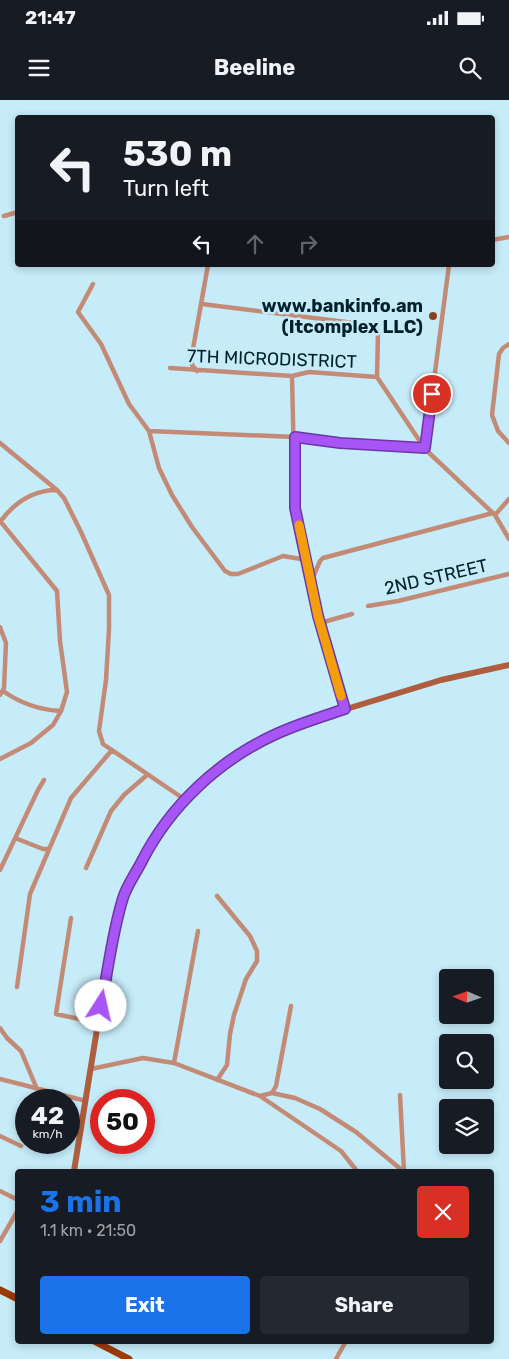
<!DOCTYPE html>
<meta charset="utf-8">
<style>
body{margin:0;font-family:Rubik,sans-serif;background:#242831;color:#f1f3f6;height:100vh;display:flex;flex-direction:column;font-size:19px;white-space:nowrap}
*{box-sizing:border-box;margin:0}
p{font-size:16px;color:#9ea1a6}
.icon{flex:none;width:28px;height:28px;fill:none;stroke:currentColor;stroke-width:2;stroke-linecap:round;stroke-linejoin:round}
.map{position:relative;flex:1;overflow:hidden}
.drawer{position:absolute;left:15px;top:1069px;width:479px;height:175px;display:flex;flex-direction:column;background:#171b24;border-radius:5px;box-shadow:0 2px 8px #0003}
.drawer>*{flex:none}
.banner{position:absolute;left:15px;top:15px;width:480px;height:152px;border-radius:5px;box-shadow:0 2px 8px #0003;background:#171b24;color:#f1f3f6;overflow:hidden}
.needle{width:32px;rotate:272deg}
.buttons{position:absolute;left:439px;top:869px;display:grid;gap:10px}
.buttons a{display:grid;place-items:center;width:55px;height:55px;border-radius:5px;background:#171b24;box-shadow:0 2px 8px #0003;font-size:25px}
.speed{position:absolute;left:15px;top:989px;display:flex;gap:10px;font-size:25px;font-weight:700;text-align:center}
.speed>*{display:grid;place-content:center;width:65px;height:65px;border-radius:50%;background:#171b24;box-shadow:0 2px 8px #0003;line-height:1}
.speed small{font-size:12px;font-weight:400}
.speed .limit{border:8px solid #d22;background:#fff;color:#111}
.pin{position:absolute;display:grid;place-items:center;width:42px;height:42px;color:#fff;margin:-21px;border:2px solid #fff;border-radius:50%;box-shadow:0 1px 5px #0007}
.me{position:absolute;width:55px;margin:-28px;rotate:10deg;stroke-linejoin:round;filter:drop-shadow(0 0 4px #0008)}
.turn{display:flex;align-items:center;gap:18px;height:105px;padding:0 25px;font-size:22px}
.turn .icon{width:65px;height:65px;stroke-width:2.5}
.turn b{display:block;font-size:35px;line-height:42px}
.lanes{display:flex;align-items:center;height:48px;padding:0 25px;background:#0003;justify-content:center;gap:25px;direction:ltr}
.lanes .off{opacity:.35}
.round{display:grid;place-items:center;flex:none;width:52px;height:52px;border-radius:5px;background:#242831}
.headline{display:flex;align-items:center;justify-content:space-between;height:85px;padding:0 25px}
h1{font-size:30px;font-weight:700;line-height:38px;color:#1a73e8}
.button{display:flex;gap:10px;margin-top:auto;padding:10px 25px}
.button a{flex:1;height:58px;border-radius:5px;background:#1a73e8;color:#fff;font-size:20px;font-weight:700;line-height:58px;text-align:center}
.button a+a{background:#242831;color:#f1f3f6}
.status{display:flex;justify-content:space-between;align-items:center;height:35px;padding:0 25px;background:#171b24;direction:ltr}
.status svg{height:14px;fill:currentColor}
header{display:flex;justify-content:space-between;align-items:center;height:65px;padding:0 25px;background:#171b24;font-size:22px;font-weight:700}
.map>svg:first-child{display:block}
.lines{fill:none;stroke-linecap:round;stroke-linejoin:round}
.minor{stroke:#c38b76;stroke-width:4.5}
.secondary{stroke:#ae5e3e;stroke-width:6}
.primary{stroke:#9c3a05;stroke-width:7}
.route-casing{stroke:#6d37a1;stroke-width:12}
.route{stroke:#a855f7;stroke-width:9}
.slow{stroke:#f59e0b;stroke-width:9}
.poi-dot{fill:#8a4123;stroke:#c6ebf9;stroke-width:2}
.labels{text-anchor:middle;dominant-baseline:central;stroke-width:5;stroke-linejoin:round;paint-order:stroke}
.poi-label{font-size:18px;font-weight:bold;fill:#00212b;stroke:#c6ebf9;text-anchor:end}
.street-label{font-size:18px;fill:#00212b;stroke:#c6ebf9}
</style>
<div class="status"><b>21:47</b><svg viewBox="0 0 49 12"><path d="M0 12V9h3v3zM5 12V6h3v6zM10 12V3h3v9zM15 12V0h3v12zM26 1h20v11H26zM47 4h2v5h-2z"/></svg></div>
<header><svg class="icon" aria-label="menu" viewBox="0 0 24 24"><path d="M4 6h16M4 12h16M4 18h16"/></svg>Beeline<svg class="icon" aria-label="search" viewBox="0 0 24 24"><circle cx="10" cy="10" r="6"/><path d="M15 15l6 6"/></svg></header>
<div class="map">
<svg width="509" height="1259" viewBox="0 0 509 1259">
<rect width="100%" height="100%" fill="#c6ebf9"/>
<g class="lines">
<path class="minor" d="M4 116 18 112
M492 140 509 137
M449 165 425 349 495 415 509 439
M93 184 78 212 101 244 129 304 149 331 159 368 172 395 192 427 225 471 231 474H238L283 456 307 460
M202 204 370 225 376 227 378 232 377 277
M509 244 503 248 499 254 492 315 498 331 509 343
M197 271 192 265 191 260 208 165
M292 276 295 408 318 516 345 609
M149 331 295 337 340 343 425 349 377 277 309 272 292 276 170 268
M0 343 57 390 64 398 81 432 109 495V529L106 580 99 631 103 644 184 699
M495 415 509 399
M0 421 57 491 60 541 67 592 61 611 53 625 31 643 0 659
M0 422C14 403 33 390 57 390
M311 482 320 461 323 458 493 413
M368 506 398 501 509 474
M320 523 352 514
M0 527 6 543 4 588 0 595
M3 591C20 603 40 610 61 611
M15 738 43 749H49
M86 768 111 711 124 695 147 675
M0 770 38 690 44 680
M217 796 250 836 257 851V861L246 879 234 915 230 934 227 965 217 980
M71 818 56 914 98 923
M17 887 30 794 71 698 112 650
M0 928 7 938 21 951 37 989
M174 963 198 831
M91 969 143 958 174 963 260 996 341 1051 357 1071
M0 979 86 1001
M272 993 295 998 320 1009 356 1032 403 1071
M400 995 404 1071
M260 996 272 993 276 986 291 906
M0 1036 21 1046
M0 1091 18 1100
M0 1141 18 1110
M336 1259 346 1241"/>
<path class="secondary" d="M74 1071 98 923 123 797 156 735 184 699 210 676 240 653 273 635 304 622 441 580 509 565"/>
<path class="primary" d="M0 1190 18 1199
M94 1241 129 1259"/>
</g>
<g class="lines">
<defs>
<path id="route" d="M101 906C108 871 112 833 123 798 127 785 136 773 142 761 170 706 218 661 274 635 297 624 321 617 345 609L318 516 295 408V337L340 343 425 348 432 294"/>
</defs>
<use href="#route" class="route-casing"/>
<use href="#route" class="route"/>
<path class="slow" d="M299 425 318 516 341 596"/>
</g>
<circle class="poi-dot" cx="433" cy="216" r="5"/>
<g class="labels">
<g class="poi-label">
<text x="423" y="206">www.bankinfo.am<tspan x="423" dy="21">(Itcomplex LLC)</tspan></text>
</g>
<g class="street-label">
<text transform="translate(272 259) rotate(2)">7TH MICRODISTRICT</text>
<text transform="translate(436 477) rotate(-13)">2ND STREET</text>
</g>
</g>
</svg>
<div class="buttons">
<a><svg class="needle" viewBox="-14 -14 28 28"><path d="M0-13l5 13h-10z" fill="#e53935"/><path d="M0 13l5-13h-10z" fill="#9ea1a6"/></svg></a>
<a><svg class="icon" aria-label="search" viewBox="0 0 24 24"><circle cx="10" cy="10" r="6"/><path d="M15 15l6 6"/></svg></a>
<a><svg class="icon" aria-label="layers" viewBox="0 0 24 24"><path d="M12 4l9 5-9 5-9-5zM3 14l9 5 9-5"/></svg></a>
</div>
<div class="speed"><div>42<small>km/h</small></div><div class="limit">50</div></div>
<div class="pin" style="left:432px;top:294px;background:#d93025"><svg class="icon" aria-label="arrive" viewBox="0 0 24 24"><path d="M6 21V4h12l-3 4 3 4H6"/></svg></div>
<svg class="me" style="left:101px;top:906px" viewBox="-20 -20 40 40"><circle r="19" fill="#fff"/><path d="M0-13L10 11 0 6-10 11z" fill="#a855f7"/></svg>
<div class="banner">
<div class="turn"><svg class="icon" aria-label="left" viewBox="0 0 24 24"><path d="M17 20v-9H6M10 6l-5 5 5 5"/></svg><div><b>530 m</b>Turn left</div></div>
<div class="lanes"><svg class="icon" aria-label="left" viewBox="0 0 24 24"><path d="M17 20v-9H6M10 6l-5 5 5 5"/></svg><svg class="icon off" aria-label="ahead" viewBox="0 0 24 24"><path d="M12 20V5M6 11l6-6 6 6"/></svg><svg class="icon off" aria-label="right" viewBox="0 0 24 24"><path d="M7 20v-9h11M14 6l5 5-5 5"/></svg></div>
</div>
<section class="drawer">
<div class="headline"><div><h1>3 min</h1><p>1.1 km · 21:50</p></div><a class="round" style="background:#d93025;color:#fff"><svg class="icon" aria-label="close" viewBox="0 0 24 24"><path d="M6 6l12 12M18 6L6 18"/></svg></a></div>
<div class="button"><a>Exit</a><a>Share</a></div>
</section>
</div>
